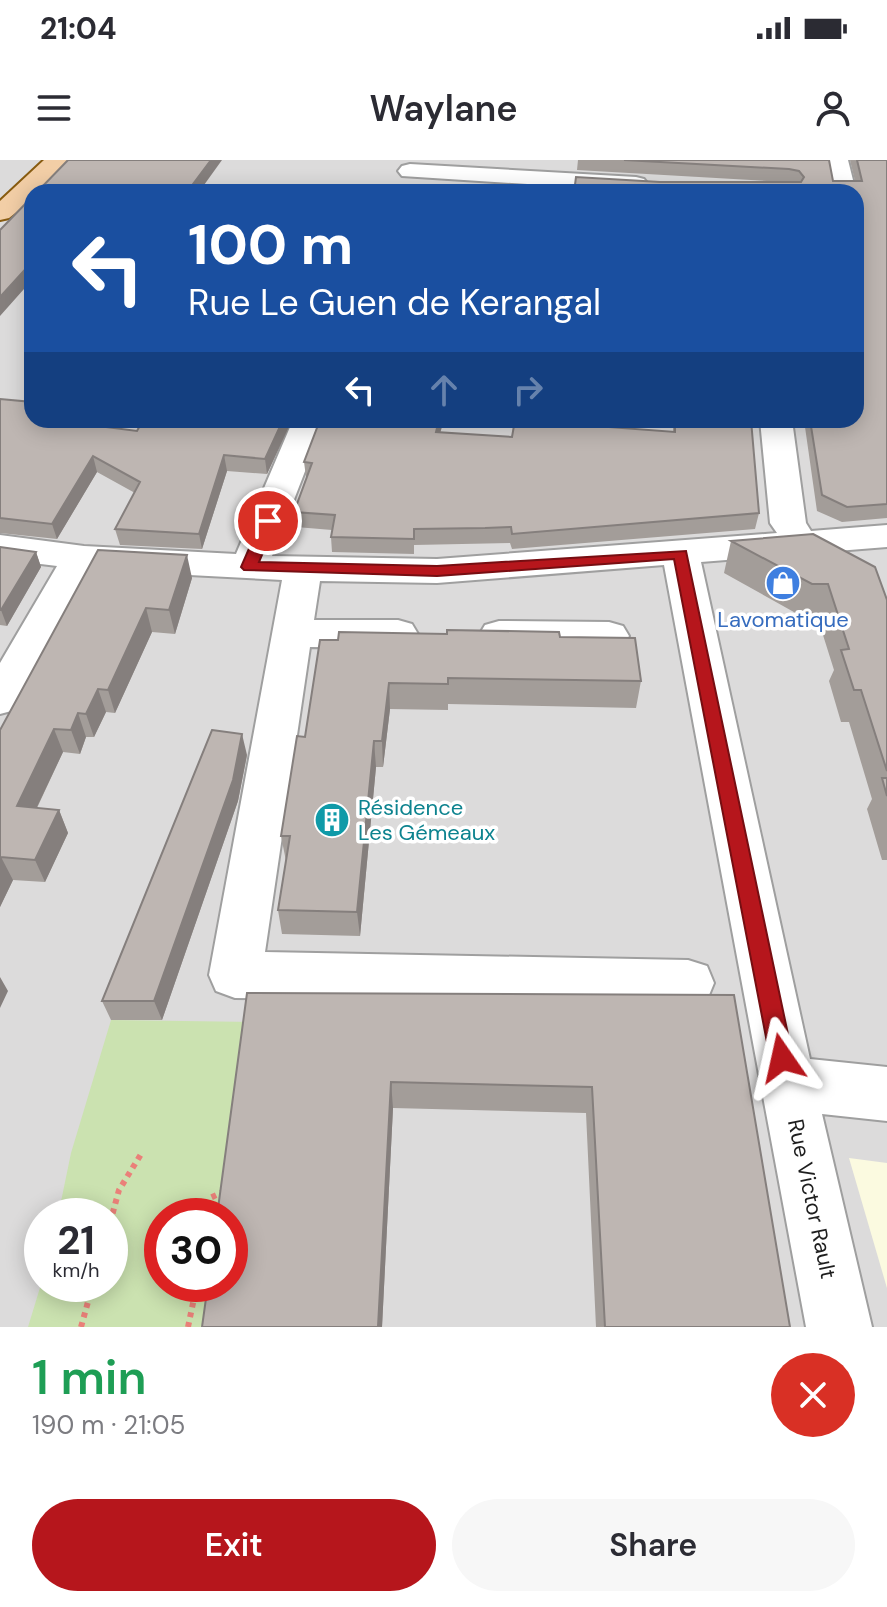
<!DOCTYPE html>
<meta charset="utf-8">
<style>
body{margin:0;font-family:"DM Sans",sans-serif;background:#f7f7f7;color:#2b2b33;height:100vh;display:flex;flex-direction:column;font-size:30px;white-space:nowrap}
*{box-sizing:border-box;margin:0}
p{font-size:26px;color:#7c7c81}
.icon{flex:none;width:44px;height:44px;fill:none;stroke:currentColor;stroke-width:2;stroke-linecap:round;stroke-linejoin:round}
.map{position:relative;height:1167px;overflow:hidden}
.details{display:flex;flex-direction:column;background:#fff;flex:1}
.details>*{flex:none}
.banner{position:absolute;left:24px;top:24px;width:840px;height:244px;border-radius:24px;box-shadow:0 4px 20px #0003;background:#1a4fa0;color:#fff;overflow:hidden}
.speed{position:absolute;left:24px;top:1038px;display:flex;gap:16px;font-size:40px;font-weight:700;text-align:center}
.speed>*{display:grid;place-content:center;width:104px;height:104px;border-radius:50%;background:#fff;box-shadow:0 4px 20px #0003;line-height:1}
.speed small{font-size:20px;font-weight:400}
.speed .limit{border:12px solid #d22;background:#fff;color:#111}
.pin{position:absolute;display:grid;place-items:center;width:68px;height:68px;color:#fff;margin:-34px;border:4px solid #fff;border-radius:50%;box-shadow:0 2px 8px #0007}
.me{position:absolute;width:88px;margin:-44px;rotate:349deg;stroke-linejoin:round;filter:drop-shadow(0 0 6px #0008)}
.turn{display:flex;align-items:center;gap:28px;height:168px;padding:0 32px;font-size:36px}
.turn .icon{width:104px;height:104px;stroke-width:2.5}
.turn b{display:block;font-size:56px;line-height:68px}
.lanes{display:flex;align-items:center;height:76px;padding:0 32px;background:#0003;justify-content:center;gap:40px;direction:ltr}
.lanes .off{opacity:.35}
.round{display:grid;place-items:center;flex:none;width:84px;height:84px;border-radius:42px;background:#f7f7f7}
.summary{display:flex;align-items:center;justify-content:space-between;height:136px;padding:0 32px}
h1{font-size:48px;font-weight:600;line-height:60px;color:#1e9e55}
.cta{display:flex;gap:16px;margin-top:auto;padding:16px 32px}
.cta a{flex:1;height:92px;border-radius:48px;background:#b6161c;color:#fff;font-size:32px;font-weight:600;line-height:92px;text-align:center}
.cta a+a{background:#f7f7f7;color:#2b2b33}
.status{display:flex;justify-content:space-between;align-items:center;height:56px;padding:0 40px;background:#fff;direction:ltr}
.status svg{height:22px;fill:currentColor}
header{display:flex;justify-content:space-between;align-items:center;height:104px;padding:0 32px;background:#fff;font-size:36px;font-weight:600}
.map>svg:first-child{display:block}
.residential{fill:#dcdbdb;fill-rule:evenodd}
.education{fill:#fbfae0}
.grass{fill:#cbe2b0}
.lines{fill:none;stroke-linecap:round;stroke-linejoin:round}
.minor-casing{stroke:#9f9f9f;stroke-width:4}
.major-casing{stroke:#875b10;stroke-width:4}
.path{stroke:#ea8079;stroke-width:6;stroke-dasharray:5 5;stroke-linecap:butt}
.minor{fill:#fff;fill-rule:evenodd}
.major{fill:#f2cea6;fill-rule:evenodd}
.wall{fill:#a39d99}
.shaded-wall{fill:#857f7d}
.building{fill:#beb6b2;stroke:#857f7d;stroke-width:2}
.route{fill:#b6161c;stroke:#760e12;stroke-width:2}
.labels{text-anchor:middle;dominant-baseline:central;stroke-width:7;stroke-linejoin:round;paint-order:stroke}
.shop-label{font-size:22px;fill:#366cbe;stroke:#fff}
.culture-label{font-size:22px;fill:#0d838f;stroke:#fff;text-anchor:start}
.street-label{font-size:22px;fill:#1e1e1e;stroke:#fff}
</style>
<div class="status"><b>21:04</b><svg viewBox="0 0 49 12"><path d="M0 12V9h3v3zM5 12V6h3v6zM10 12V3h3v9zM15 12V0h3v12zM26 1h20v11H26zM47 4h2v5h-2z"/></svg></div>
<header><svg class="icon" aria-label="menu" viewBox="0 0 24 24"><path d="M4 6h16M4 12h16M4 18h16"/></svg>Waylane<svg class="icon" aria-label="person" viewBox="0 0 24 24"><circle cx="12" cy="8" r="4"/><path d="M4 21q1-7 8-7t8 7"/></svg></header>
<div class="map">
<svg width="887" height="1167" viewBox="0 0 887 1167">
<rect width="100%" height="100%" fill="#eeeae5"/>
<path class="residential" d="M0 0H887V1167H0ZM32 32H856V260H32ZM42 1056H110V1124H42ZM162 1056H230V1124H162Z"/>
<path class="education" d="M849 998 887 1003V1128Z"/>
<path class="grass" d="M111 860 255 862 229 1056H162V1124H221L215 1167H28L42 1121V1124H110V1056H58L71 993Z"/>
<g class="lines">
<defs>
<path id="minor" d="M826 0H848L856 32H832Z
M410 4 636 17 644 19 648 24 644 29 636 31 402 16 398 11 402 6Z
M293 260H325L272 396 437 399 777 373 770 363 760 260H792L806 363 811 371 887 365V387L701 402 810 899 887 907V961L822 954 872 1167H806L664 405 437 423 320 421 314 460H398L412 464 418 474 412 484 398 488 310 487 265 792 688 800 707 806 714 823 707 840 688 846 235 838 216 831 209 815 282 420 94 410 15 550 0 554V503L57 406 0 399V375L84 386 236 394Z
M499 461 609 462 623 466 629 476 623 486 609 490 499 489 485 485 479 475 485 465Z"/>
<path id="major" d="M44 0H68L40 32H32V40L9 58 0 60V41Z"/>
</defs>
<use href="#minor" class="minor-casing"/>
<use href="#major" class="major-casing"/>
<path class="path" d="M207 1056 210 1038 225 1031
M110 1063 119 1030 143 991
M81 1167 93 1124
M188 1167 197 1124"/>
<use href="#minor" class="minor"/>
<use href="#major" class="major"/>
</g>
<path class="wall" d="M578 0H829L833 21H855L850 0H887V358L842 362 817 351 804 260H856V32L660 22H784L577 10Z
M0 239 32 260 137 271 143 260H292L267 314 227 311 202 389 120 385 115 369 135 333 97 312 57 379 0 373Z
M673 260H751L759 353 755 369 512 389 510 383 414 385V394L332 392 331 377 332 370 296 367 294 352 307 317H306L304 302 440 272 512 277 673 272Z
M731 381 887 440V700H882L867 649 872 639 849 562H841L829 521 834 510 817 456H801L724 413Z
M0 387 36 392 41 407 7 466 0 465Z
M98 390 192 418 175 474 152 472 115 553 106 552 94 577H86L80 594 63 592 37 648 59 650 68 673 45 722 13 720 0 747V570Z
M560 477 641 521 636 548 448 544V550L390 549 383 607H376L360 776 282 774 278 750 286 701 281 676 305 577 338 480Z
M247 595 238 641 162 860H111L102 841Z
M247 833 734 835 790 1167H596L586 953 393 948 382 1167H202Z"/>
<path class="shaded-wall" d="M211 0H222L199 32H187Z
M32 102V120L0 156V137Z
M283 260H292L267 314 265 299Z
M439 260H444L436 287V272Z
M224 295 227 311 202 389 199 374Z
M93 296 97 312 57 379 52 364Z
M36 392 41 407 7 466 1 450Z
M187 395 192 418 175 474 169 450Z
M146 448 152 472 115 553 108 530Z
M389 523 390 549 383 607 382 581Z
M98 529 106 552 94 577 86 554Z
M78 553 86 577 80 594 71 570Z
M54 569 63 592 27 668 17 646Z
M242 574 247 595 238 641 162 860 154 841Z
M374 581 376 607 360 776 357 752Z
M59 650 68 673 45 722 35 700Z
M1 697 13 720 0 747V700Z
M0 817 8 831 0 848Z
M391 922 393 948 382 1167H378Z"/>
<path class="building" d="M68 0H211L187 32H37Z
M624 0H829L833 21H862L857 0H887V344L847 347 822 335 810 260H856V32H574L576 17 660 22H801L804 17 799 11 789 9Z
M306 29 353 32H305Z
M32 37V102L0 137V70Z
M0 239 32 242V260H51L137 271 143 260H283L265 299 224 295 199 374 115 369 140 322 93 296 52 364 0 358Z
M320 260H439L436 272 512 277 515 260 675 272V260H751L759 353 512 374 511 367 485 368 414 369V379L331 377 335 355 294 352 312 303 304 302Z
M813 374 875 407 887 440V611L861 530H854L841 490 849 489 828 424H812L731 381Z
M0 387 36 392 1 450H0Z
M98 390 187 395 169 450 146 448 108 530 98 529 86 554 78 553 71 570 54 569 17 646 59 650 35 700 1 697 0 700V570Z
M447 470 559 472 560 477 635 478 641 521 448 518V524L389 523 382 581H374L357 752 278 750 290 676H281L297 576 305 577 320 480H338L339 472 447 474Z
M212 570 242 574 233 620 154 841H102Z
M882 618H887V636Z
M247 833 734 835 790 1167H605L592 927 391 922 378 1167H202L208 1124H230V1056H217Z"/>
<path class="route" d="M268 356 276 361 259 402 437 406 686 391 793 898 790 906 782 909 774 906 770 898 674 399 437 416 244 410 241 407 261 361Z"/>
<defs>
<symbol id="shop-disc" viewBox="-11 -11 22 22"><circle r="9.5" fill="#3f7fe0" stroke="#fff"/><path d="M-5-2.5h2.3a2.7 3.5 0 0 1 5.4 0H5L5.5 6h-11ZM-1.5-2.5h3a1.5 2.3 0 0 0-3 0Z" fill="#fff"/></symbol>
<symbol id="building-disc" viewBox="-11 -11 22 22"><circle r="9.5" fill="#0f9aa8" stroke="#fff"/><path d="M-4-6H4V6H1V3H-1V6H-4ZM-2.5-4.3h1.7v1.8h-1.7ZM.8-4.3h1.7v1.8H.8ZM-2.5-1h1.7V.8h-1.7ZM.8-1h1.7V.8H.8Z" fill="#fff"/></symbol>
</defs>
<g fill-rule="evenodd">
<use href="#shop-disc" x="763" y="403" width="40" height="40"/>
<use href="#building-disc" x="312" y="640" width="40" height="40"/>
</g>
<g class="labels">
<g class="shop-label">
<text x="783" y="459">Lavomatique</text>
</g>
<g class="culture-label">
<text x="358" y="647">Résidence<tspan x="358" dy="25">Les Gémeaux</tspan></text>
</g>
<g class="street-label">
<text transform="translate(812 1039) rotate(78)">Rue Victor Rault</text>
</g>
</g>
</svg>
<div class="speed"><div>21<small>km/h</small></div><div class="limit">30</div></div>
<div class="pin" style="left:268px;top:361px;background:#d93025"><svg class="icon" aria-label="arrive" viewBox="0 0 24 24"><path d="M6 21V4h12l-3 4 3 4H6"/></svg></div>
<svg class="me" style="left:782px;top:898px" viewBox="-20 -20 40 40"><path d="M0-17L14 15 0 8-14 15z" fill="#b6161c" stroke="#fff" stroke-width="4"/></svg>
<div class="banner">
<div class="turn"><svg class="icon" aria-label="left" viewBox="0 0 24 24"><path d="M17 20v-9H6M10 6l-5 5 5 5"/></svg><div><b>100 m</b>Rue Le Guen de Kerangal</div></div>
<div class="lanes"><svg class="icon" aria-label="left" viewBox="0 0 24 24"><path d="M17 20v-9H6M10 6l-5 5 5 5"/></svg><svg class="icon off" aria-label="ahead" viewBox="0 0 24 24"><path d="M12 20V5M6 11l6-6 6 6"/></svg><svg class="icon off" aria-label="right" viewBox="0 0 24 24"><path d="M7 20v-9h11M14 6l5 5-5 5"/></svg></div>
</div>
</div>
<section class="details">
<div class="summary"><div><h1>1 min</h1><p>190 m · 21:05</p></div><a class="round" style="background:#d93025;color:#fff"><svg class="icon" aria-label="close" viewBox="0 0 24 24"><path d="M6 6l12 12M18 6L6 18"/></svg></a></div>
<div class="cta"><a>Exit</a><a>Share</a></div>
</section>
